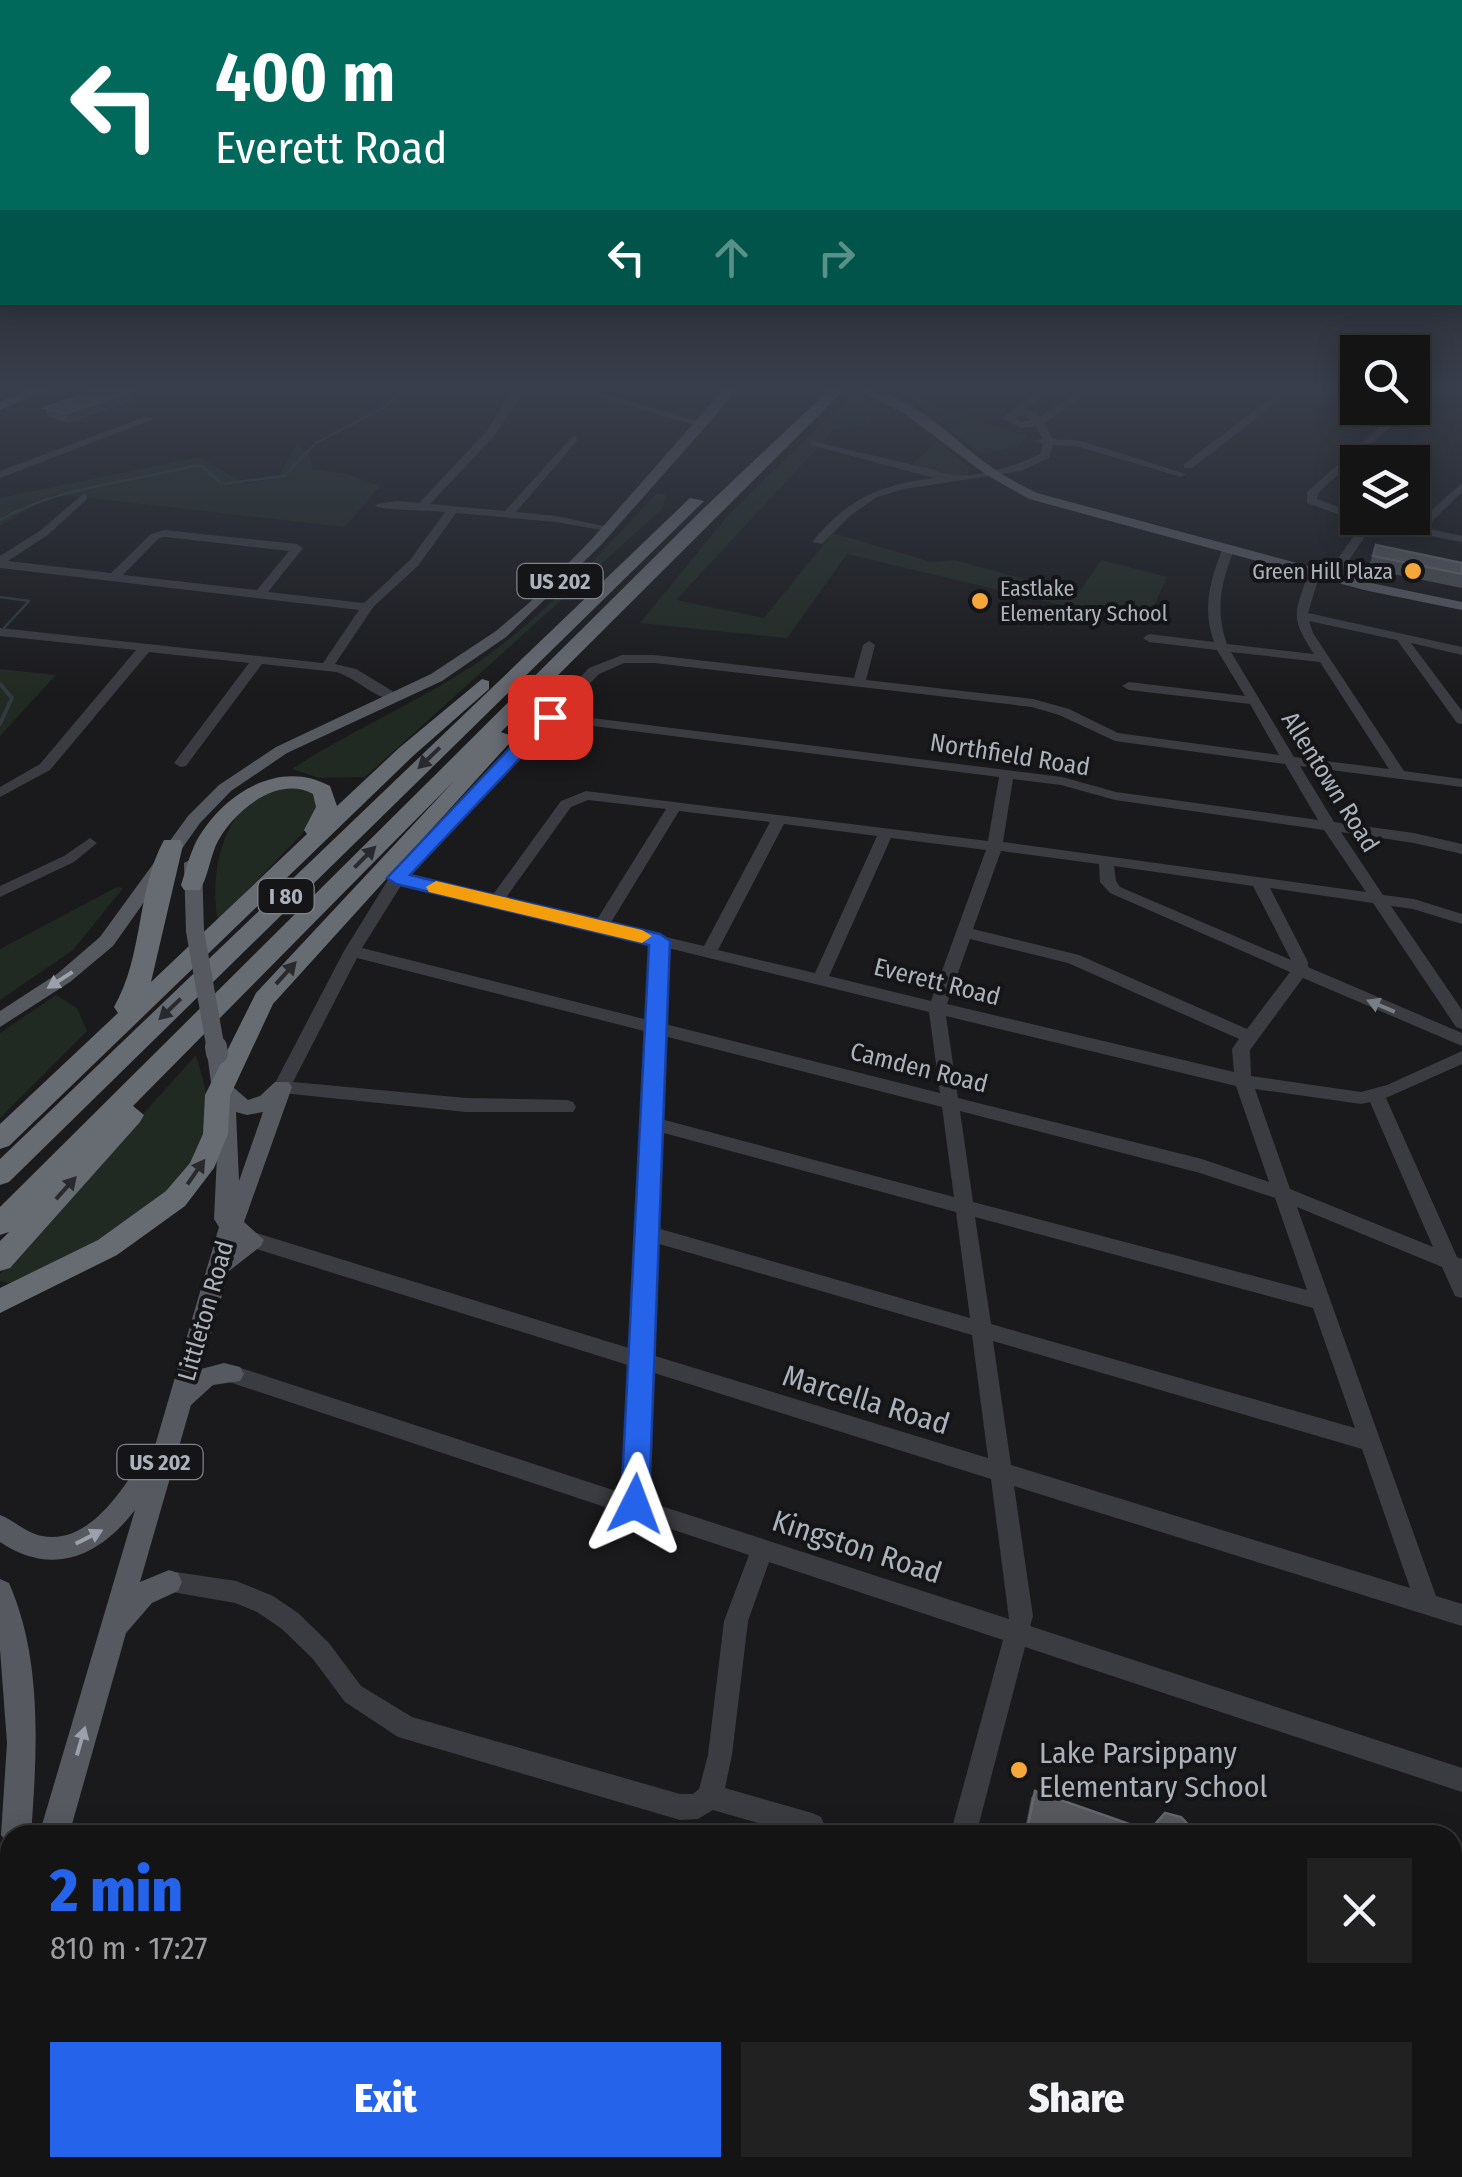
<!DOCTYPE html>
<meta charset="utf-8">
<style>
body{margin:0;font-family:"Fira Sans Condensed",sans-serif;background:#212122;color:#f1f3f6;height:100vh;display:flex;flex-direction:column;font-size:38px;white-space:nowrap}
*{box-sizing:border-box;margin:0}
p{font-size:32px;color:#9d9ea0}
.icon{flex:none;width:55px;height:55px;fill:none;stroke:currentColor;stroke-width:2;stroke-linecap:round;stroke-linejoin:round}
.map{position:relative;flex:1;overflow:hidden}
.drawer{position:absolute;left:0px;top:1825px;width:1462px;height:352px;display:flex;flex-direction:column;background:#141415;border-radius:30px 30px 0 0;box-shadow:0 5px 25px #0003,0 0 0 2px #333334}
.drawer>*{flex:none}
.top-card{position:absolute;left:0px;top:0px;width:1462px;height:305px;box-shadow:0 5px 25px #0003,0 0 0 2px #333334;background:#00695c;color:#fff;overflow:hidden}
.tools{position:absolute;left:1340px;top:335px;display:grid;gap:20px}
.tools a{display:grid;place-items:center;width:90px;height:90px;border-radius:0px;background:#141415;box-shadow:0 5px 25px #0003,0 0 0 2px #333334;font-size:50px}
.pin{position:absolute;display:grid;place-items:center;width:85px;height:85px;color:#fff;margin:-42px;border-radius:20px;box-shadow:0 5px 15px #0006}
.me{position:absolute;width:110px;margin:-55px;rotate:3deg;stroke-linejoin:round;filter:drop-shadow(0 0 8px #0008)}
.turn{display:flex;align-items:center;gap:35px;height:210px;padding:0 50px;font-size:45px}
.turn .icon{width:130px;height:130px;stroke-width:2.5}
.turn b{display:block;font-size:70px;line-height:85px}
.lanes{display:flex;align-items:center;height:95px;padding:0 50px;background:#0003;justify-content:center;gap:50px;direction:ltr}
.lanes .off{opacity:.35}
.round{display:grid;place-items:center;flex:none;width:105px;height:105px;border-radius:0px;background:#212122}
.overview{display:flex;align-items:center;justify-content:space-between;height:170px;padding:0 50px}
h1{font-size:60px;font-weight:800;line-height:75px;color:#2563eb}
.button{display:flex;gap:20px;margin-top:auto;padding:20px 50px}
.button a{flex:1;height:115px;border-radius:0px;background:#2563eb;color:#fff;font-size:40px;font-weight:800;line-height:115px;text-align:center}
.button a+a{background:#212122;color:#f1f3f6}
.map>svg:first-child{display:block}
.green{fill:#212a22}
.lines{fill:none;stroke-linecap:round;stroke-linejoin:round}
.stream-far1{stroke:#2f3a41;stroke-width:2.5}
.stream{stroke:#2f3a41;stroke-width:4}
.minor{fill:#3b3c41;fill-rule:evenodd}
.major{fill:#575960;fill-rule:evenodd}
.highway{fill:#676b72;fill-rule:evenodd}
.major-bridge-far1{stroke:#575960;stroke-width:18}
.major-bridge{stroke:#575960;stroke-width:22}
.wall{fill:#4b4d51}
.shaded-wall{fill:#333437}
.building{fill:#56585d;stroke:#63666c;stroke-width:2.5}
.oneway{fill:#2a2a2e}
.oneway2{fill:#9ba0aa}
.oneway3{fill:#797d85}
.route{fill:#2563eb;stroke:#184099;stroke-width:2.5}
.slow{fill:#f59e0b}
.poi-dot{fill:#f5a839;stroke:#151517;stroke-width:4}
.labels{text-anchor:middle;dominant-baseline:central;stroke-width:8;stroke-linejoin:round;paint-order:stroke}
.far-poi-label{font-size:22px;fill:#acb2bc;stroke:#151517;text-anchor:end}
.shield{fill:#151517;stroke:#7f838a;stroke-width:2.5}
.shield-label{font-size:22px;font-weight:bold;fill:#acb2bc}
.street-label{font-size:25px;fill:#acb2bc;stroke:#151517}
.near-street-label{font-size:30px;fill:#acb2bc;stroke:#151517}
.near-poi-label{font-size:30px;fill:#acb2bc;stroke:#151517;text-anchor:start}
</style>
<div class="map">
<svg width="1462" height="2177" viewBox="0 0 1462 2177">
<rect width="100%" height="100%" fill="#1a1a1c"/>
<path class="green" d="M888 390H911L937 407 1028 436 1016 447 981 454 918 404Z
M854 393 874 402 870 425 834 430 676 600 764 618 833 533 931 562 955 560 1078 594 1101 560 1167 577 1145 625 847 554 787 638 640 623 730 513Z
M938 441 970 468 968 474 949 476 912 464Z
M296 445 309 451 313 470 343 473 380 486 345 527 55 494 0 526V498L199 457 245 484 278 478Z
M657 493 666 495 662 509 365 777 320 778 292 769C348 732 410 706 466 670 540 623 597 556 657 493Z
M0 669 56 675 0 736Z
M293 783 320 794 318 817 218 921C207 868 228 787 293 783Z
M117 887 123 888 73 950 0 1000V949Z
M56 995 77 1008 87 1031 0 1118V1033Z
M196 1055C203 1080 212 1105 206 1131 189 1205 72 1256 9 1283L0 1281V1274Z
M1453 1899 1462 1901V2177H1358L1332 2168H1452Z"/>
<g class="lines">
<path class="stream-far1" d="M0 520C60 486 127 483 193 466H202L222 484 284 476 316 443 383 408 406 390
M0 597 29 601 4 628"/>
<path class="stream" d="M0 684 12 698 0 724"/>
<path class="minor" d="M518 390H528L513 406 495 435 430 504 505 511 573 436 577 437V441L516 512 556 516 613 528 607 531 556 522 456 513 418 566 374 606 335 664 356 669 399 695V701C377 701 357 678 336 672L262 664 186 766 181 767 174 763 249 663 149 652 50 770 0 797V787L40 764 136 650 0 636V628L323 663 359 610 0 568V556L41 530 83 494 87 495V499L49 534 8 561 111 573 151 534 164 530 297 544 303 548 268 592 364 603 410 560 445 512C428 510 388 511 375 506L377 504 397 501 419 503 487 431 505 402ZM165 537 289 551 257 590 123 575 159 538Z
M575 390H590L707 424 698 426Z
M1040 390H1051L1024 409 1037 413 1039 417 1082 390H1093L1044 423 1053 439 1081 441 1186 474 1181 477 1076 446 1053 445 1049 458 1021 471 904 489 877 497 851 515 822 544 812 542C848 499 878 485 934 478L811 445V441L935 470C960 484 1015 467 1040 454L1043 444 1035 441 1043 438 1035 426 1021 428 1002 418ZM1023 415 1031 420 1022 422 1015 418Z
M1282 390H1293L1192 468H1184V464Z
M1421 390H1432L1412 405V397Z
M1401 408H1411L1318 493 1317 499 1358 514V518L1414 526 1462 483V492L1425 528 1462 536V542L1373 525 1335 580H1327L1325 577 1363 523 1307 503V492Z
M145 417 154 419 0 478V471Z
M1228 546 1234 550C1221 582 1215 610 1227 644L1314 654C1289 615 1295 615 1308 573L1314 569 1320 573 1308 613 1462 647V655L1411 643 1462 711V724L1457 723 1397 640 1309 621 1313 633 1404 771 1462 779V787L1300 766 1334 822 1414 833 1462 844V854L1414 843 1341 832 1383 895 1414 899 1462 914V924L1413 909 1391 906 1462 1010V1029L1456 1027 1373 903 1270 888 1308 962V967L1462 1033V1046L1303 978 1250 1050 1251 1076 1361 1092 1387 1085 1462 1051V1064L1386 1098 1457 1257 1462 1259V1298L1455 1296 1442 1267 1297 1207 1436 1596 1462 1604V1626L1014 1486 1033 1616 1030 1626 1462 1768V1792L1025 1647 976 1835H950L1003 1640 769 1562 748 1621 732 1755 725 1788 812 1813 821 1817 825 1826 821 1835H799L713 1810 698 1819 680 1820 398 1737 345 1702 313 1659 282 1629 257 1612 235 1603 161 1590 158 1582 161 1574 169 1571 236 1581 273 1596 298 1613 329 1643 361 1686 412 1717 680 1794H693L699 1789 708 1755 724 1621 749 1555 232 1383 225 1380 222 1374 225 1368 232 1365 625 1494 631 1366 253 1248 246 1245 243 1240 246 1235 253 1232 632 1349 648 1032 357 958 293 1082 466 1098 567 1100 573 1102 576 1107 573 1112H466L282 1093 273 1087 344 951 391 875 589 668 622 655H654L854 678 863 645 869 641 875 645 866 680 1033 699 1069 709 1118 733 1279 755 1250 704 1129 690 1122 686 1129 682 1245 696 1217 650 1149 642 1143 638 1149 634 1214 642C1202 609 1210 581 1222 550ZM1231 652 1320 662 1389 769 1294 757ZM624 663H654L1032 707 1059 715 1115 741 1285 764 1318 820 1116 792 1062 777 560 714 599 674ZM553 721 999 777 988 841 586 791 561 801 492 896 407 876ZM1013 779 1061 785 1115 800 1324 830 1366 892 1003 842ZM588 800 666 809 596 921 505 899 571 807ZM679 811 770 822 704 946 610 924ZM784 824 877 836 815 973 718 950ZM891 838 986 850 931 1001 829 976ZM1001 851 1099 864 1100 882 1110 893 1290 972 1247 1029 1079 955 973 929ZM1114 866 1253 886 1291 960 1120 887 1116 881ZM402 884 652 945 648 1020 362 948ZM970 939 1068 963 1239 1039 1232 1049 1234 1072 947 1004ZM668 948 929 1012 940 1093 665 1024ZM946 1016 1236 1086 1269 1182 1202 1159 958 1098ZM664 1036 942 1107 954 1197 661 1119ZM1255 1089 1361 1104 1370 1102 1433 1247 1290 1189ZM960 1111 1200 1173 1275 1198 1307 1290 973 1202ZM660 1132 956 1212 970 1318 657 1228ZM975 1217 1313 1308 1355 1428 991 1324ZM656 1243 972 1335 988 1458 652 1355ZM993 1341 1362 1449 1410 1588 1011 1465ZM651 1372 991 1479 1009 1619 646 1501Z
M90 838 97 843 74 862 0 897V886L64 856Z
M282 2168H311V2177H281Z
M752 2168H806L810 2177H756Z"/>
<path class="major" d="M723 390H735L716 415 600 546 506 637 442 681 287 753 231 791 200 823 113 946 70 982 0 1027V1011L57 974 100 937 188 816 219 785 276 747 431 674 496 631 529 603 591 540Z
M858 390C908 388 953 440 990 466 1005 477 1021 485 1037 493L1371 583 1462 602V610L1364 590 1029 499 985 474 905 414Z
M193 858 202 863 204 931 195 937 186 931 184 863Z
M217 1046 227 1053 233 1087 248 1100 260 1096 275 1082H289L292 1087 244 1222 264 1240 261 1246 229 1271 201 1369 224 1363 240 1367 244 1374 240 1381 213 1385 191 1405 140 1582 169 1570 178 1573 182 1582 178 1591 152 1603 126 1633 69 1835H39L135 1510C99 1557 52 1577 0 1542V1515C15 1521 26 1533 42 1536 88 1545 121 1492 142 1459L152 1456 219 1227 214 1219 218 1135 207 1053ZM236 1112 247 1115 263 1112 239 1181Z
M0 1579 9 1583C43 1660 37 1753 31 1835H10V1847L1 1835 7 1743 0 1649Z
M10 1852V1924L0 1928V1856Z
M10 1973V2037L0 2041V1978Z"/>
<path class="highway" d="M27 390H46L0 410V401Z
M829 390H844L501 732 515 737 273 1004 230 1096 228 1134 214 1168 185 1206 117 1255 0 1313V1288L98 1240 166 1191 190 1163 203 1134 205 1095 256 993 454 781 133 1106 144 1115 140 1122 10 1268 0 1271V1241L9 1232 0 1235V1207L704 508Z
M690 498 704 501 9 1182 0 1185V1159Z
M482 679 489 681V689L413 756 9 1146 0 1149V1124L118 1013 114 1007C144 955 136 891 164 840H180L183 845 151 982 307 834 304 830 316 807 313 794C277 774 231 813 216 845 210 859 208 876 200 890H184L181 885C186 870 190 853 197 840 223 794 279 758 330 786L337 806 399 748Z"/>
<path class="major-bridge-far1" d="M195 931 216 1050"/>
<path class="major-bridge" d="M216 1047 217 1053"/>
</g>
<path class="wall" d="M86 390H130L132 391 135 400 68 423 48 416 45 408 87 393Z
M1376 545 1462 563V588L1368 569Z
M1035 1791 1149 1831 1198 1835H1024L1031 1798Z"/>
<path class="shaded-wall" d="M132 391 135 400 68 423 65 414Z"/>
<path class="building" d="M90 390 132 391 65 414 45 408 92 391Z
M1376 545 1462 563V574L1373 556Z
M1035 1791 1149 1831 1165 1813 1181 1817 1198 1835H1026Z"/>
<defs><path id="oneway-solid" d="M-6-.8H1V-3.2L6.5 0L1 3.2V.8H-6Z" transform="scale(2.5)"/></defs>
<g class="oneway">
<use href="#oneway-solid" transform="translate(429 758) rotate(136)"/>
<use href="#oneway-solid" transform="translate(365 857) rotate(-45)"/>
<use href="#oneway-solid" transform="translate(286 973) rotate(-48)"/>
<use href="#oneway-solid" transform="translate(170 1009) rotate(136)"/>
<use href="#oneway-solid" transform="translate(196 1172) rotate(-55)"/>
<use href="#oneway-solid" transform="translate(66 1188) rotate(-48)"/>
</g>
<g class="oneway2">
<use href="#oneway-solid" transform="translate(60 980) rotate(147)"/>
<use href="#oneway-solid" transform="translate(89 1537) rotate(-27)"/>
<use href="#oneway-solid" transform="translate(81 1741) rotate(-74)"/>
</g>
<use class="oneway3" href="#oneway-solid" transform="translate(1381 1006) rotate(-157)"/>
<linearGradient id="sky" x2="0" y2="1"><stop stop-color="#0e0e0f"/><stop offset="0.56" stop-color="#383e4b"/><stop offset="1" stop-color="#383e4b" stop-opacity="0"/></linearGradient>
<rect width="1462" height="694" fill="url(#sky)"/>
<path class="route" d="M550 711 556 713V720L410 875 660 934 670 941 649 1504 645 1514 635 1518 625 1514 621 1504 649 945 396 884 387 878 543 713Z"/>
<path class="slow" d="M436 881 642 930 652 936 642 943 429 892 426 887Z"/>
<g class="poi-dot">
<circle cx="1413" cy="571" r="10"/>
<circle cx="980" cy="601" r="10"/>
<circle cx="1019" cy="1770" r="10"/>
</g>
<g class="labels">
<g class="far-poi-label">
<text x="1393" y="571">Green Hill Plaza</text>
<text x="1000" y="588" text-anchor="start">Eastlake<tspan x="1000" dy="25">Elementary School</tspan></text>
</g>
<g class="shield">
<rect x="517.5" y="564" width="85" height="34" rx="8"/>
<rect x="258.5" y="879" width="55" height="34" rx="8"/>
<rect x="117.5" y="1445" width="85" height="34" rx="8"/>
</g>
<g class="shield-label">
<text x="560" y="581">US 202</text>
<text x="286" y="896">I 80</text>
<text x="160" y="1462">US 202</text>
</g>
<g class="street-label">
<text transform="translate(1010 755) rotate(9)">Northfield Road</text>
<text transform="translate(1330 782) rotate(58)">Allentown Road</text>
<text transform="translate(937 982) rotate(14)">Everett Road</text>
<text transform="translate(919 1068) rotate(14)">Camden Road</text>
<text transform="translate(206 1311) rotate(-74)">Littleton Road</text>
</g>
<g class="near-street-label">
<text transform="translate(866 1400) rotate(17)">Marcella Road</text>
<text transform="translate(857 1547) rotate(18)">Kingston Road</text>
</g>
<g class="near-poi-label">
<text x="1039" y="1753">Lake Parsippany<tspan x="1039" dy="34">Elementary School</tspan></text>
</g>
</g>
</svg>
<div class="tools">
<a><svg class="icon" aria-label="search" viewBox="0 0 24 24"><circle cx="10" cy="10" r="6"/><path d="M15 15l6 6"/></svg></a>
<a><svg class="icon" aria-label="layers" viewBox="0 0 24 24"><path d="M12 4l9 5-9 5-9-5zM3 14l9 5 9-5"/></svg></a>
</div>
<div class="pin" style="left:550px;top:717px;background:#d93025"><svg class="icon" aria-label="arrive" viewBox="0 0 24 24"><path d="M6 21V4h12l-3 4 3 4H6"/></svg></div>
<svg class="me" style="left:635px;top:1504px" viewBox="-20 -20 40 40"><path d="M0-17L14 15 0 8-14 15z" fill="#2563eb" stroke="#fff" stroke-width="4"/></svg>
<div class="top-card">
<div class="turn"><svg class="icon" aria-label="left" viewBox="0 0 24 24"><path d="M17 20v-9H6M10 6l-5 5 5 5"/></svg><div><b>400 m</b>Everett Road</div></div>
<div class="lanes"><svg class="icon" aria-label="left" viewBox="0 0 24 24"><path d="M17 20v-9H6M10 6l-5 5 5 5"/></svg><svg class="icon off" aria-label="ahead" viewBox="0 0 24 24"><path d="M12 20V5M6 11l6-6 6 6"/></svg><svg class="icon off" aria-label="right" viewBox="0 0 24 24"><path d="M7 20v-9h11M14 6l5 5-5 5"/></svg></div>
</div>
<section class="drawer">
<div class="overview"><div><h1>2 min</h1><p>810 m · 17:27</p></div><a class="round"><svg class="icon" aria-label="close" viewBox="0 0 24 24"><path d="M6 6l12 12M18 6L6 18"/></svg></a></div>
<div class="button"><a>Exit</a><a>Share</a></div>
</section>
</div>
